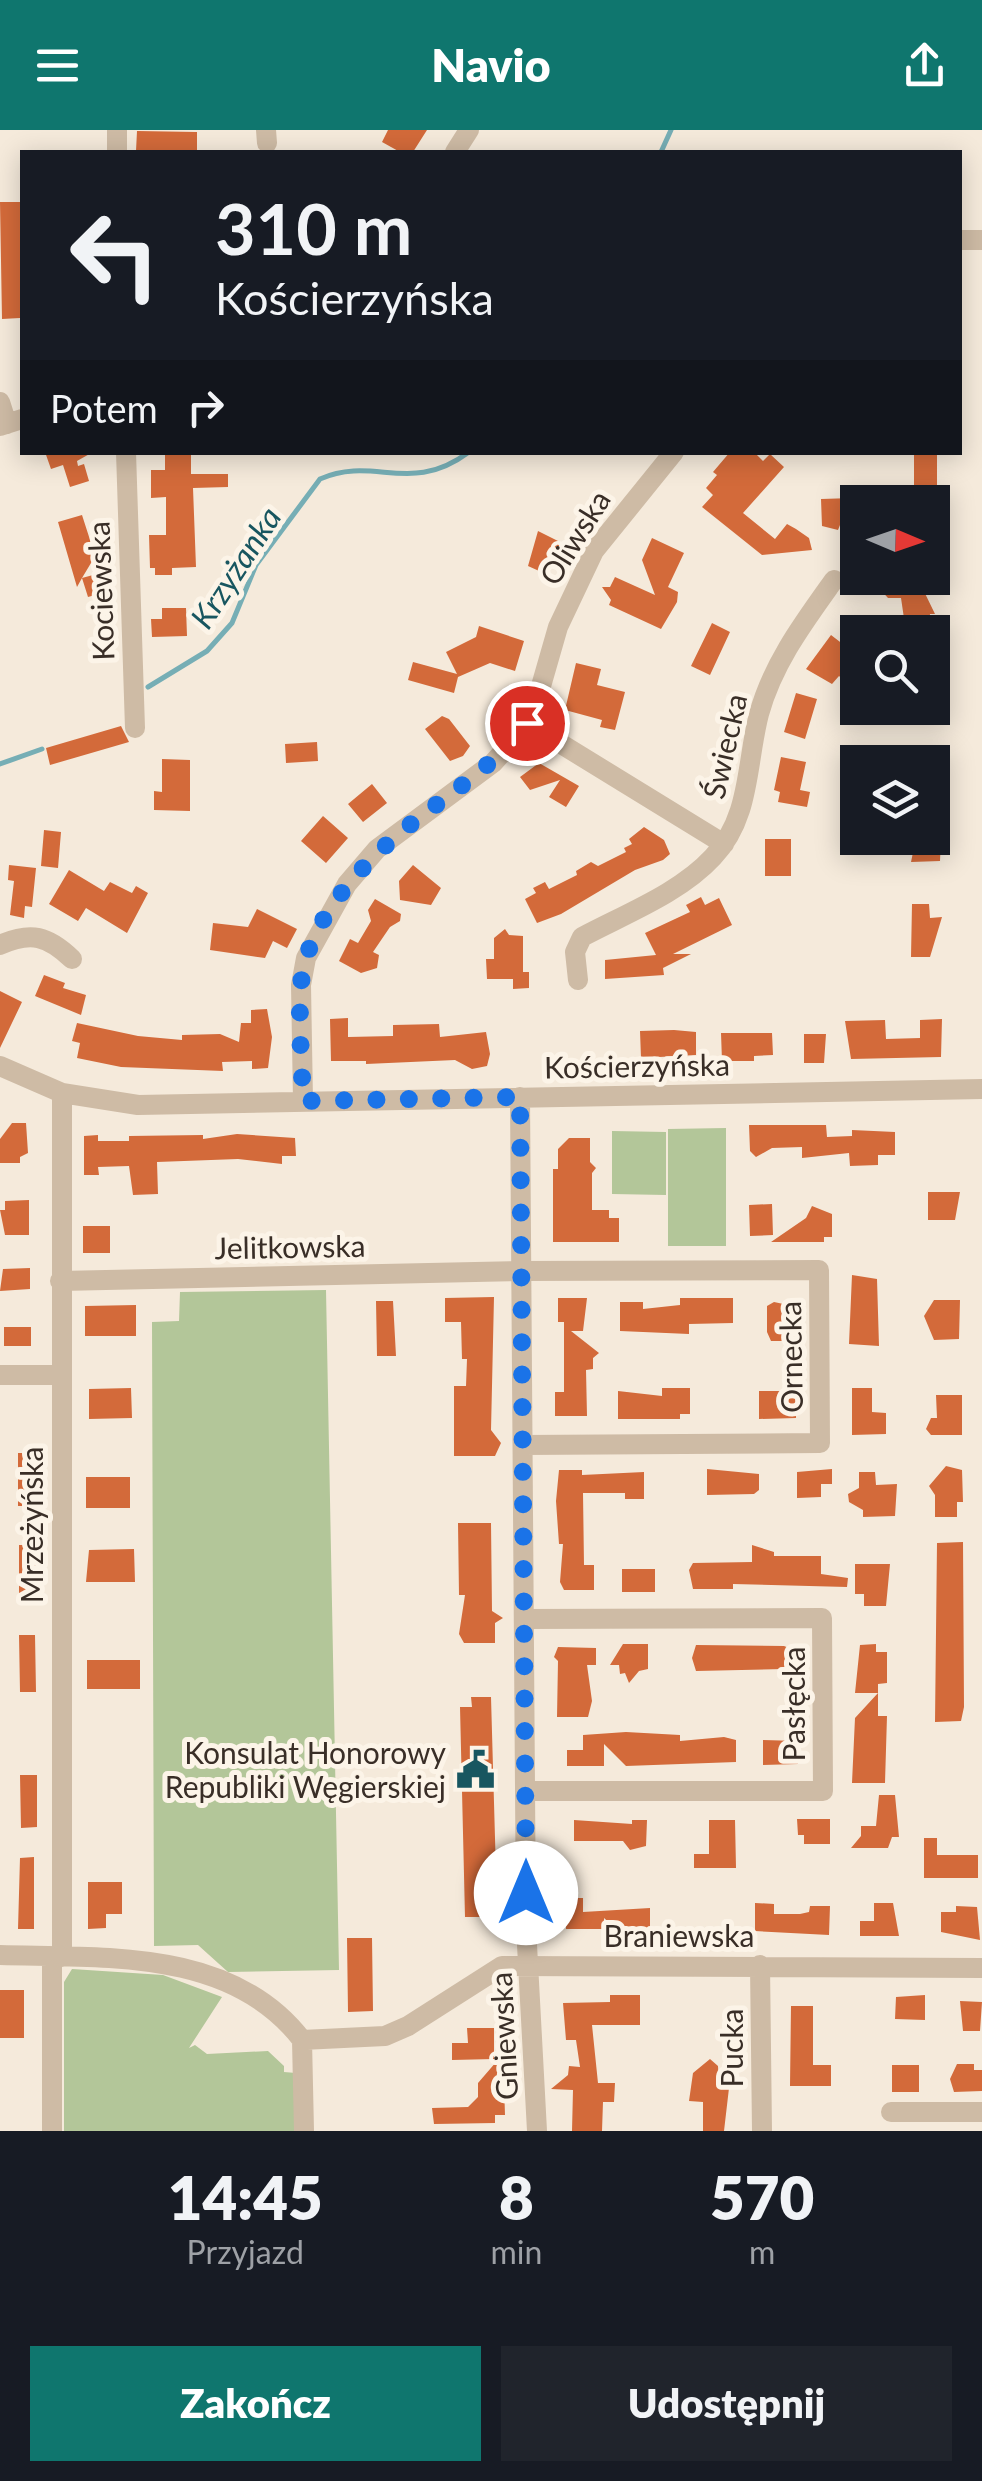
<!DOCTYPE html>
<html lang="pl">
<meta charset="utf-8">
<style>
body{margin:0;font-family:Lato,sans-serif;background:#20242c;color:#f1f3f6;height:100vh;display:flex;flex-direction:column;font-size:38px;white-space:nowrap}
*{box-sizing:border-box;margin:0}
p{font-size:32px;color:#9ea1a6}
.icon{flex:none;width:55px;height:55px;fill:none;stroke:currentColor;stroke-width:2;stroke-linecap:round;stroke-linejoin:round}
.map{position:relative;height:2001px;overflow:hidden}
.sheet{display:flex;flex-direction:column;background:#171b24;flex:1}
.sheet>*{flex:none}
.top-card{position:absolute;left:20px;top:20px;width:942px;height:305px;border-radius:0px;box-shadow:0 5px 25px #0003;background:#171b24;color:#f1f3f6;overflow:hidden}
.needle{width:65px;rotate:92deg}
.controls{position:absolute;left:840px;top:355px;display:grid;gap:20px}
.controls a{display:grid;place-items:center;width:110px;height:110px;border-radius:0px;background:#171b24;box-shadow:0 5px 25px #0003;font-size:50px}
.pin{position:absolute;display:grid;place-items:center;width:85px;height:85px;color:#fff;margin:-42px;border:5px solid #fff;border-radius:50%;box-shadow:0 2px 10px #0007}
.me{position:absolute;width:110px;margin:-55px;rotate:0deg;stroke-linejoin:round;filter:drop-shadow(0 0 8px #0008)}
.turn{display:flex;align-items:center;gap:35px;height:210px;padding:0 30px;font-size:45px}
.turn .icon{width:130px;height:130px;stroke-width:2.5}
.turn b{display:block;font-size:70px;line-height:85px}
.then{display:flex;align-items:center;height:95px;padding:0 30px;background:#0003;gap:20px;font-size:38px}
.eta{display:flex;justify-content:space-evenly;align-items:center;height:170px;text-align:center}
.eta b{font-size:60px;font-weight:800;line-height:70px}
.action{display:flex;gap:20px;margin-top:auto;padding:20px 30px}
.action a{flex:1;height:115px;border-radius:0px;background:#0f766e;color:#fff;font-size:40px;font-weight:800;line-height:115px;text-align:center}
.action a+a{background:#20242c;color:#f1f3f6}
header{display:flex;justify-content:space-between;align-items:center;height:130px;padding:0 30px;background:#0f766e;color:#fff;font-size:45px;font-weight:800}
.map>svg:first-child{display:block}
.green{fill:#b3c699}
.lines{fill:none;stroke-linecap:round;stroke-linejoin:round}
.stream{stroke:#76aeb5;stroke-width:5}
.building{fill:#d36a3a}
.street{stroke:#cebba5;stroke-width:20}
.route{stroke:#1a73e8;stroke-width:18;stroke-dasharray:0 32.4}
.labels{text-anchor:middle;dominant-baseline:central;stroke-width:10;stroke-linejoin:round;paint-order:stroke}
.street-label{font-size:30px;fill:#392e27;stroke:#fcf4e8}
.poi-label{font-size:30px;fill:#392e27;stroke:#fcf4e8;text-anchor:end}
.water-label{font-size:32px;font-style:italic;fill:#185660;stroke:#fcf4e8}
</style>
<header><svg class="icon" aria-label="menu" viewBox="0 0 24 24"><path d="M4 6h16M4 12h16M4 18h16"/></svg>Navio<svg class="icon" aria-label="share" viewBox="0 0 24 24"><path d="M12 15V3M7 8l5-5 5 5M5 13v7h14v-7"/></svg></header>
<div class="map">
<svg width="982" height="2001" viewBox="0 0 982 2001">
<rect width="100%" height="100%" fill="#f5eadb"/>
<path class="green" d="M726 998V1116H668V999Z
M612 1001 666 1002V1065L612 1064Z
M326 1160 339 1840 228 1842 198 1815 154 1816 152 1192 179 1191 180 1162Z
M72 1839 163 1845 222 1867 189 1918 195 1915 207 1924 268 1921 284 1936V1942L296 1943V2001H64V1852Z"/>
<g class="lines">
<path class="stream" d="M661 22 671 0
M148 557 207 521 232 493 256 435 320 349C375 325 410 366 469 322
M0 634 42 619"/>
</g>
<path class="building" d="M388 0H427L413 22H400L382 12Z
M137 1 197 2V21H136Z
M0 72H22L20 188 2 189Z
M45 322H93L77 331 78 336 84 334 89 351 70 357 63 335 51 339Z
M165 322H191V344H228V357L193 358 196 437 172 438V445H155V438H150L149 405H166V367L151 368V340H165Z
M730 322H754L763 331 770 324 784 337 743 383 775 409 787 394 796 399 809 408 812 420 762 425 702 377 713 365 706 358 717 345 713 342Z
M914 322H937V372H914Z
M853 368V395H840L838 400 822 396 821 369Z
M82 385 91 413 100 418 82 448 104 442 109 461 88 467 82 448 77 457 58 392Z
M538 401 562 413 548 445 528 436Z
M652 408 684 423 668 457 678 462 677 472 661 499 609 475 611 470 602 457H610L615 447 655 465 642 430Z
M918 449 935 484H930L928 502H906L901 468H888L877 456Z
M162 478H186L187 506 152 507 151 489H162Z
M712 493 730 502 710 545 691 536Z
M479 496 524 511 515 541 490 533 458 547 454 563 408 550 413 532 457 544 446 522 476 507Z
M831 505 857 525 852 531 857 535 845 551 839 546 832 554 806 539Z
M576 533 601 539 597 555 625 562 615 600 600 597 602 590 565 580Z
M796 563 817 569 805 609 784 602Z
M442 586 449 589 470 616 463 626 450 631 425 599Z
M121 596 129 612 50 635 46 618Z
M317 612 318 631 286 633 285 614Z
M781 627 806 632 800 660 810 662 807 677 778 672 780 662 774 660Z
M162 629 190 630V681L154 680V661L162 662Z
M539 633 579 656 566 677 549 667 560 650 530 660 520 647Z
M372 654 387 673 363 692 348 674Z
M323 686 348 708 326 733 301 711Z
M644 697 664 710 670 724 663 730 635 740 561 784 537 793 525 769 536 763 533 758 545 752 549 759 577 745 576 741 591 732 598 736 626 722 624 718 632 714 629 709Z
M44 700 61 702 58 738 41 736Z
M916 708H941L940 731 911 732Z
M765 709H791V746H765Z
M9 735 36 738 32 777 25 776 24 788 10 785 14 751 8 750Z
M413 735 441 758 431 775 400 770 399 751Z
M69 740 104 761 110 752 132 763 136 756 148 763 127 803 86 778 78 791 49 774Z
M701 767 705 775 719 768 732 795 673 824H691L663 838 664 845 605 849V830L656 825 645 803 690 782 686 775Z
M375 769 401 784 400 791 390 797 373 822 379 825 377 838 361 843 339 831 350 809 358 813 371 791 368 780Z
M912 774H929L930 788 942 787 930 827H911Z
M257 779 297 799 287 818 273 811 265 828 210 820 213 793 248 797Z
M505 799 509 805 523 806V842H529V858L513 859V849H487L486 829H494V808Z
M44 845 65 853 63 858 86 865 81 885 35 866Z
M0 861 22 872 0 918Z
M267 879 272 907 268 938 252 939V931L222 932 223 941 121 937 77 928 80 913 72 911 77 893 138 906 182 910V905L220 904 239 912 241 893H251V880Z
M348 888V907L393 906V895L439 894 440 907 486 902 490 924 487 936 472 939 455 930 366 934V931H331L330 889Z
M942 889 941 927 851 929 845 891 885 890 886 909 920 908V890Z
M674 900 696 902V925L641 928 640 901Z
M721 903H772L773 925 754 926V931H722Z
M804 904H826L824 933H804Z
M12 993H26L28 1023 20 1027V1033H0V1009Z
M749 995H826L827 1007 852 1006V1000L895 1002V1025H878V1035L850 1036 849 1023 802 1028V1017L772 1018 756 1027 750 1021Z
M237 1004 295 1008 296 1026H282V1034L238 1029 157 1032 158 1064 133 1065 129 1036 98 1037 99 1045H84V1006L98 1005V1011H129V1006L203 1005V1009Z
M569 1008H590V1032L596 1038 592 1043V1080H609V1088H619V1112H553V1039H558V1019Z
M928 1062H960L955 1090H928Z
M29 1070V1105H5L0 1080H5V1071Z
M772 1074 773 1105 750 1106 749 1075Z
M812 1076 832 1084V1107H824V1112H771L806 1088Z
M83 1096H110V1123H83Z
M30 1138V1159L0 1161 3 1139Z
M852 1145 877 1149 879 1216 849 1214Z
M494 1167 491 1300 501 1313 495 1326H454V1256H466L467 1229H462L461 1192H445V1168Z
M558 1168H587L583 1201H571L599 1223 593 1228V1239L586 1240 587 1286H555V1262H564V1192H558Z
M680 1168H733V1193L689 1194V1204L620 1201V1172H643V1179L680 1175Z
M934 1170H960L959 1209 934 1210 924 1186Z
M376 1171H393L396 1226H377Z
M774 1172 793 1176 790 1211H771L767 1202V1176Z
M136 1175V1206H85V1176Z
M4 1197H31V1216H4Z
M131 1258 132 1288 89 1289V1259Z
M662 1258H690V1284H680V1289H618V1261L662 1266Z
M852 1258H872V1282L886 1283V1304L852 1305Z
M759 1261H795L796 1288 759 1289Z
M936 1265H962V1305H931L926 1299 931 1288H937Z
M18 1323H34L35 1376H18Z
M946 1336 962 1340 963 1372H957V1387H935V1365L929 1356Z
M707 1339 759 1344V1360L754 1364 707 1365Z
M832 1339V1354H821V1367L797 1368V1342Z
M559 1340H582V1345L644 1342V1369H625V1363H583L584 1435H594V1460H564L560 1452 563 1414H559L556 1371Z
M859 1342H875L876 1355 897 1354 895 1386 863 1387V1380L849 1372 848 1364 859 1358Z
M86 1347H130V1378H86Z
M458 1393H491L492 1481 503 1488 495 1493V1513H464L459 1504 465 1465H459Z
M963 1412 964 1577 961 1591 935 1592 937 1413Z
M19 1415H35L36 1468H19Z
M752 1415 774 1422V1426H821V1444L848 1448 847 1457 733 1454V1459H693L689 1440 693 1433 752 1432Z
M134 1419 135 1452H86L89 1420Z
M855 1434H890L886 1476H864V1464H855Z
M622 1439H655V1462H622Z
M19 1505H35L36 1562H20Z
M623 1514H648V1539L639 1541 629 1553 625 1543 620 1544 619 1535H610Z
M876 1514V1522H887V1553L878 1554V1586H887L885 1653H852L855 1588 878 1563H855L860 1515Z
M696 1515 784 1516 789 1518V1535L784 1539 696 1541 692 1528Z
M558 1517 596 1518V1535H587L592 1571 588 1587H557L558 1531 554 1527Z
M87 1530H140V1559H87Z
M471 1567H491L496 1743 491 1787H465L460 1577H472Z
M626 1602 680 1605V1611L724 1607 736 1610V1632L626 1636 604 1614V1636H567V1620H583V1605Z
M763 1610 798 1611V1634L763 1635Z
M20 1645H37V1697L21 1698Z
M879 1665H895L899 1707H892L888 1718H851L861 1706V1696H876Z
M797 1689H830V1714H804V1705H798Z
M574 1690 632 1694V1690H647L646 1716 630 1720 623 1711H574Z
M709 1690H735L736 1738H694V1724H709Z
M924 1708H937V1725H978V1748H924Z
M34 1727V1799H18L20 1728Z
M88 1752H122V1784H106V1798L88 1799Z
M566 1768H583V1782L650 1778V1806H624L604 1788V1799H566Z
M755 1773 774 1774V1784H800L809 1782 810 1776H830L829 1805 755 1801Z
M874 1773H893L899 1806H860V1791H874Z
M956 1776 977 1777 980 1810 941 1802V1782H956Z
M347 1808H372L373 1881 348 1882Z
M0 1860H24V1908H0Z
M610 1865H640V1895H592L598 1953H615L614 1972H603L602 2001H572L573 1960 551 1959 568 1945 569 1936 580 1937 576 1910H566L563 1873 610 1872Z
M925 1865V1890L895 1889 896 1867Z
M960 1871 982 1872 980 1901H963Z
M791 1876H813V1935H831V1956H790Z
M467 1898H494V1929L452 1930V1913H468Z
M503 1924 505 1985H495V1993L434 1994 432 1978 468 1977 478 1967V1953Z
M710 1929 718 1936 719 1958H729L724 2001H703V1972L689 1971 693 1943Z
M957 1934H974V1940H982V1961L954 1962 950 1949Z
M892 1935H919V1962H892Z"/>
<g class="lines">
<path class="street" d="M117 0V22
M266 0 267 13
M455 22 469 0
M960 110H982
M0 272 7 294
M0 296 22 289
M126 322 135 598
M527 593 724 714
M0 815C31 801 48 806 72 829
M578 850 575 822 582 807C625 784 680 763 713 727 751 687 746 634 759 584 773 533 804 492 834 450
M0 936 62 963 138 975 982 959
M520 967 526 1796 537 2001
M303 971 301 855 306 828 347 754 377 719 493 633 512 612 535 577 558 497 594 421 674 322
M60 1151 521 1141 819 1140 820 1313 523 1315
M0 1245H60
M524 1489 822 1488 823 1661H525
M0 1825C103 1828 232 1818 302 1910L385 1906 408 1896 502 1836 982 1838
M52 1826V2001
M62 1827V963
M760 1835 762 2001
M302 1910 304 2001
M891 1982H982"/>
</g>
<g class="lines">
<path class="route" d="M526 1763 520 967 303 971C302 933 298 893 301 855 306 787 373 722 424 684 462 655 498 631 527 593"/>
</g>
<defs>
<symbol id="civic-bare" viewBox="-9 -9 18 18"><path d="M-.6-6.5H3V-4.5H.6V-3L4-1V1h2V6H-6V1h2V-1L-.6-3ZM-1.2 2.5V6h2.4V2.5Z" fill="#185660" stroke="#fcf4e8" stroke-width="2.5" paint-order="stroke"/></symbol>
</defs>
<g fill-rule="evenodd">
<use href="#civic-bare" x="448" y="1612" width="55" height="55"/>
</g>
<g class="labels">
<g class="street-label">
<text transform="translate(574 407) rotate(-58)">Oliwska</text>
<text transform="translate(100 461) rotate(-92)">Kociewska</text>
<text transform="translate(724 616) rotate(-77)">Świecka</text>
<text transform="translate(637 935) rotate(-1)">Kościerzyńska</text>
<text transform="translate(290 1116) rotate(-1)">Jelitkowska</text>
<text transform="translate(790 1227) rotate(-91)">Ornecka</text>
<text transform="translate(31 1395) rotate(-90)">Mrzeżyńska</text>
<text transform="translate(793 1574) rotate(-90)">Pasłęcka</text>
<text x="679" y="1805">Braniewska</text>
<text transform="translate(503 1906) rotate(-93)">Gniewska</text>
<text transform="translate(731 1918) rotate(-90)">Pucka</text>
</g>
<g class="poi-label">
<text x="446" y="1622">Konsulat Honorowy<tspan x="446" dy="34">Republiki Węgierskiej</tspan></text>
</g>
<g class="water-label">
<text transform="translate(235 437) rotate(-57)">Krzyżanka</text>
</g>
</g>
</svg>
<div class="controls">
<a><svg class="needle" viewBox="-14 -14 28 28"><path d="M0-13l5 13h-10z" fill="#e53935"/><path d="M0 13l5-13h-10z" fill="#9ea1a6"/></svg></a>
<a><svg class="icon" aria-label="search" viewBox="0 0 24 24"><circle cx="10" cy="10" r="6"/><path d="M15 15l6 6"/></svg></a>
<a><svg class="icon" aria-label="layers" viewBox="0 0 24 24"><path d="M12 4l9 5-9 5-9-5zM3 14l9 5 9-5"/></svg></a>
</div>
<div class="pin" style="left:527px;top:593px;background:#d93025"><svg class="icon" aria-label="arrive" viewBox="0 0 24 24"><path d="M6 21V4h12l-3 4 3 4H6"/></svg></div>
<svg class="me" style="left:526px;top:1763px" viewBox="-20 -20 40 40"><circle r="19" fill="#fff"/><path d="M0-13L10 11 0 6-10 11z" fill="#1a73e8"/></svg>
<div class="top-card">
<div class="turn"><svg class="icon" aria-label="left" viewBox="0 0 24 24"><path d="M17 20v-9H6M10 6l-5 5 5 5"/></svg><div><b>310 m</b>Kościerzyńska</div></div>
<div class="then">Potem<svg class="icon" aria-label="right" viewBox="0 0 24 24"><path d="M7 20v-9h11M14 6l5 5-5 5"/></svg></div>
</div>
</div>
<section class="sheet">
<div class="eta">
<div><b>14:45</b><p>Przyjazd</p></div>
<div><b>8</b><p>min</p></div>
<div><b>570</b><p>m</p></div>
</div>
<div class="action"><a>Zakończ</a><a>Udostępnij</a></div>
</section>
